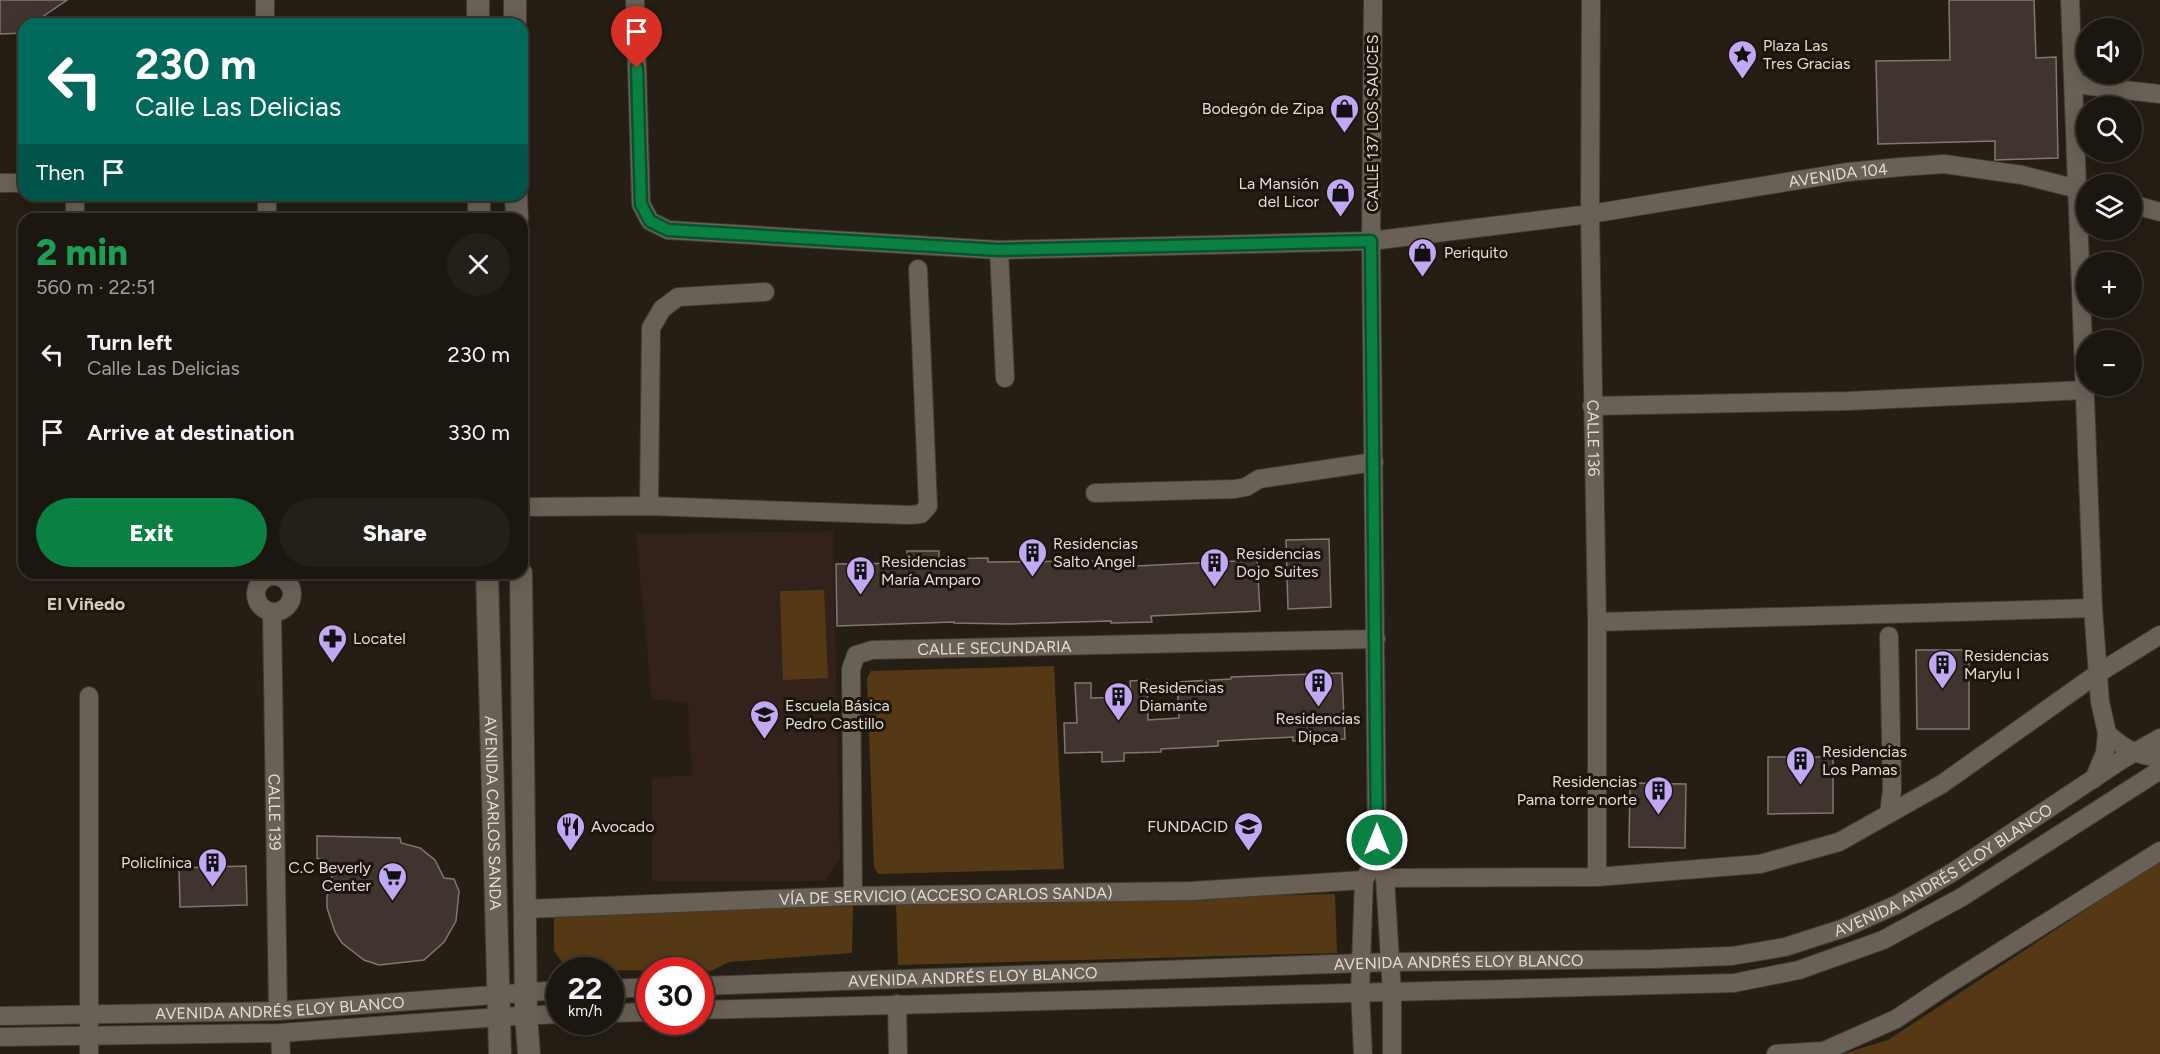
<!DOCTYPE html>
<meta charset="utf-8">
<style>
body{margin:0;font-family:Figtree,sans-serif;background:#251f19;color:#f1f3f6;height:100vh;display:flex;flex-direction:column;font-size:22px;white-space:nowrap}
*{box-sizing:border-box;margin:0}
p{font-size:20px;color:#a09f9f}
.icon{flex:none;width:33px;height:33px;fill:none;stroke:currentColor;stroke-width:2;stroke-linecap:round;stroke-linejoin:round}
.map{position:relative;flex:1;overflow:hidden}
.panel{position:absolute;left:18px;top:213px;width:510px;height:366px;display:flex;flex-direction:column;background:#1c1610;border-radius:18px;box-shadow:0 3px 15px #0003,0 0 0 2px #3a3530}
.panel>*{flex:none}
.guide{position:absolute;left:18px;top:18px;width:510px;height:183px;border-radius:18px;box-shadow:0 3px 15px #0003,0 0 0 2px #3a3530;background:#00695c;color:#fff;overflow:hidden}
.controls{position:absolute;left:2076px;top:18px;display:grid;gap:12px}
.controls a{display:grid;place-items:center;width:66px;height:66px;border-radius:50%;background:#1c1610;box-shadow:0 3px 15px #0003,0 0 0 2px #3a3530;font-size:30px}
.speed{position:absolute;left:546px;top:957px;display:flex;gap:12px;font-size:30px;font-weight:700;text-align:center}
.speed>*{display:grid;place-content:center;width:78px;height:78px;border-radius:50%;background:#1c1610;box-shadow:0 3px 15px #0003,0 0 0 2px #3a3530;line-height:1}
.speed small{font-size:15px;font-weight:400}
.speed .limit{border:9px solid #d22;background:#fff;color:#111}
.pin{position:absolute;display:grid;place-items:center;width:51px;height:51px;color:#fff;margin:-62px -26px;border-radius:50% 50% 50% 0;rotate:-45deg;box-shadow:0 0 6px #0007}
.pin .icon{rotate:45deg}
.me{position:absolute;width:66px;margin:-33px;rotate:0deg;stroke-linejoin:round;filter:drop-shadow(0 0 4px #0008)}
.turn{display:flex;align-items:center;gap:21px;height:126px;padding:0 18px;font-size:27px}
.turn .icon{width:78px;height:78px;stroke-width:2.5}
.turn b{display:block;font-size:42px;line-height:51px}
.then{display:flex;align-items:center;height:57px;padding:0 18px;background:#0003;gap:12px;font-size:22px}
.round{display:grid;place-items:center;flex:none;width:63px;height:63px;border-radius:32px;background:#251f19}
.head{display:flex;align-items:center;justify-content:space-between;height:102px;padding:0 18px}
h1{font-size:36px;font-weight:800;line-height:45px;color:#1e9e55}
.button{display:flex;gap:12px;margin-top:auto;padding:12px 18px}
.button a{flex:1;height:69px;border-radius:36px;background:#0b8043;color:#fff;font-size:24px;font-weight:800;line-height:69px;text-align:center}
.button a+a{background:#251f19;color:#f1f3f6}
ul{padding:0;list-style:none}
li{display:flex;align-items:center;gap:18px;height:78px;padding:0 18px}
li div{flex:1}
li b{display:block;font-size:22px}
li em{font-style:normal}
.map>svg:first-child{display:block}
.education{fill:#33221c}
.green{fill:#553915}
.building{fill:#40352e;stroke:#83766e;stroke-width:1.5}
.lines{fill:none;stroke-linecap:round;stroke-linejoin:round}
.minor-casing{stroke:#413b36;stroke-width:20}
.tertiary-casing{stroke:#413b36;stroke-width:24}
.minor{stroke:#6a6156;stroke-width:18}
.tertiary{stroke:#6a6156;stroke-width:22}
.route-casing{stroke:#07532c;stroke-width:15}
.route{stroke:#0b8043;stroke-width:10}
.labels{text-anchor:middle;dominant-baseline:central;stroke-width:6;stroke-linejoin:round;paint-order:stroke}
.poi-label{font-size:16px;fill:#e1dcd6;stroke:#1c150c;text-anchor:start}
.street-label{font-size:16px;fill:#e1dcd6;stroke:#1c150c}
.neighbourhood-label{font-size:18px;font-weight:bold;fill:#d7ccc1;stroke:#1c150c}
</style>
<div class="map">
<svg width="2160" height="1054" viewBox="0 0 2160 1054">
<rect width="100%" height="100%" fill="#251e15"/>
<path class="education" d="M833 531 840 859 825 881H652V778L692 775 688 703 652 699 636 534Z"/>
<path class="green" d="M824 590 828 678 783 680 780 591Z
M1054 666 1064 869 878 874 874 867 867 678 871 671Z
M2160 861V1054H1842L1888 1040Z
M1335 894 1337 953 898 965 896 904Z
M853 906 852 953 729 962 711 971 571 970 562 962 554 951V914Z"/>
<path class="building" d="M0 0H67L38 20 36 24H24V33L0 34Z
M1949 0H2034L2036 58 2056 57 2058 158 1995 160V141L1878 144 1876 61 1950 60Z
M1329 539 1331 607 1288 609 1286 540Z
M907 551H939V559L988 558V562L1096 561V568L1257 560 1260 611 1151 616 1152 622 1111 623V621L1010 624 954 623V622L837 626 836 564 908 563Z
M1916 650H1969V729H1917Z
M1342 673 1345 739 1293 741V737L1218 741V746L1161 749V752L1124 753V761L1102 762V752L1065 753 1064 723H1077L1075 683H1091V698L1131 697 1130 681 1147 680 1148 720 1179 718 1177 682 1231 679V677Z
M1768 757H1833V813L1768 814Z
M1630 783 1686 784 1685 848 1629 847Z
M317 836 400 838 401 843 420 848 435 860 444 878 454 879 459 891 456 921 444 942 424 960 379 965 364 960 342 943 335 932 327 908V897L334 867 317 858Z
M246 866 247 905 180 907 179 868Z"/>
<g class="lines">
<defs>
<g id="minor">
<path d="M265 0V24"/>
<path id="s1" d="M635 0 641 204 650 221 668 230 999 250 1371 241 1590 214 1848 172 1901 167 1944 164 2022 175 2086 191"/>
<path d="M1373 0 1371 241 1377 840 1378 858 1385 878 1392 993V1054"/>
<path id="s2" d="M1591 0 1590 214 1597 622V877"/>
<path d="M2070 0 2093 608 2100 702 2107 733 2105 753 2094 779"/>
<path d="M2074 84 2160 94"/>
<path d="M0 183H24"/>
<path d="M75 195V219"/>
<path d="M267 195V219"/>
<path d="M2132 204 2160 212"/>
<path d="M999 250 1005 378"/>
<path d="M1592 406 1848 401 2085 390"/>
<path d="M1095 493 1235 489 1246 487 1259 479 1374 462"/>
<path d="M649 506 651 328 662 309 678 297 765 292"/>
<path d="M522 507 649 506 909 515 921 514 928 506 918 269"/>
<circle cx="274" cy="594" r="18"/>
<path id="s3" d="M272 612 278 1011"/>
<path d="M1597 622 2093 608"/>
<path d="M1889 636 1892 790 1889 813"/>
<path d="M89 696V1054"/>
<path d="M2107 733C2122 748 2139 757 2160 757"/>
<path d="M1385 878 1597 877 1760 864 1839 842 1942 784 2097 674 2160 635"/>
<path id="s4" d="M853 896 851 669 856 655 872 650 1376 639"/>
<path id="s5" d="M526 909 853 896 1191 891 1364 880"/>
<path id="s6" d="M700 986 1391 962 1652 959 1732 956 1785 947 1844 928 1898 904 1953 872 2123 759 2160 738"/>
<path d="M610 989 650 987"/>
<path d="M897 1004 898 1054"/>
<path d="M700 1010 1734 983 1799 970 1883 940 1962 897 2160 770"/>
<path d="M610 1013 650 1012"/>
<path id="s7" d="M0 1016 278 1011 560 990"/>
<path d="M280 1033 281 1054"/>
<path d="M0 1037 280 1033 499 1017 560 1014"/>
<path d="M1363 1054 1360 993 1364 880 1369 871"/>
<path d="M1776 1054 1824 1051 1896 1019 1944 987 2160 851"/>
</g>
<g id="tertiary">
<path d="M478 0V24"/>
<path d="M515 0V24"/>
<path d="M479 195V219"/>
<path d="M516 195 517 219"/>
<path id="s8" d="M487 573 500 1054"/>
<path d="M521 573 526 1015 529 1054"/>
</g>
</defs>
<use href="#minor" class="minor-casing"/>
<use href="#tertiary" class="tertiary-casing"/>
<use href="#minor" class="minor"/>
<use href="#tertiary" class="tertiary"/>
</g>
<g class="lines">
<defs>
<path id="route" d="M637 68 641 204 650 221 668 230 999 250 1371 241 1377 840"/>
</defs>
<use href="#route" class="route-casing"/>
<use href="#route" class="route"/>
</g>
<defs>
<symbol id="sight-pin" viewBox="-11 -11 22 30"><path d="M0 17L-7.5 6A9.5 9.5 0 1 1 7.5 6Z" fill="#c0a8f4" stroke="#1c150c"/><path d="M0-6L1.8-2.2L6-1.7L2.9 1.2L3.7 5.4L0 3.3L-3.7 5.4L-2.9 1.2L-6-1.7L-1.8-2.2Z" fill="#111"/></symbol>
<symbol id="shop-pin" viewBox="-11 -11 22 30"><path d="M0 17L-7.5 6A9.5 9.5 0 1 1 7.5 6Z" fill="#c0a8f4" stroke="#1c150c"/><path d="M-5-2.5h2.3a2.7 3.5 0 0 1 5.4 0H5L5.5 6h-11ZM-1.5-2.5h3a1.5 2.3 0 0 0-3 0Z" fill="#111"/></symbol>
<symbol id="building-pin" viewBox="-11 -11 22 30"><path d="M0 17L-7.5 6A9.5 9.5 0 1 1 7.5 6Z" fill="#c0a8f4" stroke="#1c150c"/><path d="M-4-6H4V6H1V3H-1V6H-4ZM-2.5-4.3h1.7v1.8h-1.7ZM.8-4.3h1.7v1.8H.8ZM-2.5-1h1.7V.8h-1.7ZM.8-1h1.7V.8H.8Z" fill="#111"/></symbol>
<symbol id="pharmacy-pin" viewBox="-11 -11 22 30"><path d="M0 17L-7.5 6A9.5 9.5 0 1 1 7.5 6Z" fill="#c0a8f4" stroke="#1c150c"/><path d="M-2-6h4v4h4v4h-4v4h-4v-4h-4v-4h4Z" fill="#111"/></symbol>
<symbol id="school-pin" viewBox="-11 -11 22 30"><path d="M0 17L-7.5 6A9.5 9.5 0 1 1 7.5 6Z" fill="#c0a8f4" stroke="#1c150c"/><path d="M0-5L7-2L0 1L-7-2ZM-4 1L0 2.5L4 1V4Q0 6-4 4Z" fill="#111"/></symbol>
<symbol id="restaurant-pin" viewBox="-11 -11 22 30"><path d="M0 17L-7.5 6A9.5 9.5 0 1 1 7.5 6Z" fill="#c0a8f4" stroke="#1c150c"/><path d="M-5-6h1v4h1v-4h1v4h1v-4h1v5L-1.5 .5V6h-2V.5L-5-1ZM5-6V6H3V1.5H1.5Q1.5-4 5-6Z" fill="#111"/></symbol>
<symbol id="supermarket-pin" viewBox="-11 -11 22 30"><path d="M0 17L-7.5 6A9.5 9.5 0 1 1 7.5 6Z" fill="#c0a8f4" stroke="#1c150c"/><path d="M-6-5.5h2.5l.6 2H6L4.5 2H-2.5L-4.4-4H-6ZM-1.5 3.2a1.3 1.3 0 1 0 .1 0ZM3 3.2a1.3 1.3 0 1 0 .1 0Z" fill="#111"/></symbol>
</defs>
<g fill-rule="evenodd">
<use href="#sight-pin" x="1726" y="38" width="33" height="45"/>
<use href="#shop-pin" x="1328" y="92" width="33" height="45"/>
<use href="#shop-pin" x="1324" y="176" width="33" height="45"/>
<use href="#shop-pin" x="1406" y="236" width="33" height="45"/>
<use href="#building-pin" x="1016" y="536" width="33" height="45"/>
<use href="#building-pin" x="1198" y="546" width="33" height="45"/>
<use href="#building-pin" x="844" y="554" width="33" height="45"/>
<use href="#pharmacy-pin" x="316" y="622" width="33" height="45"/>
<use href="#building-pin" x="1926" y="648" width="33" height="45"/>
<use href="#building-pin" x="1302" y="666" width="33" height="45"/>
<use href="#building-pin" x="1102" y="680" width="33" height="45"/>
<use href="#school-pin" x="748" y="698" width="33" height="45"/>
<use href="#building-pin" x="1784" y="744" width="33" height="45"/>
<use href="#building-pin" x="1642" y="774" width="33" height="45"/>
<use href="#restaurant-pin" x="554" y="810" width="33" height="45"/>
<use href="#school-pin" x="1232" y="810" width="33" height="45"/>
<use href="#building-pin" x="196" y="846" width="33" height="45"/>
<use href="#supermarket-pin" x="376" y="860" width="33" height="45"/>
</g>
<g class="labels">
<g class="poi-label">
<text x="1763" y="45">Plaza Las<tspan x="1763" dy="18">Tres Gracias</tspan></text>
<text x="1324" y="108" text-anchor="end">Bodegón de Zipa</text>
<text x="1319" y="183" text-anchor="end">La Mansión<tspan x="1319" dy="18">del Licor</tspan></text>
<text x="1444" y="252">Periquito</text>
<text x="1053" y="543">Residencias<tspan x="1053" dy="18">Salto Angel</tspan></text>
<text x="1236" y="553">Residencias<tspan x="1236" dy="18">Dojo Suites</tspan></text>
<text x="881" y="561">Residencias<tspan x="881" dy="18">María Amparo</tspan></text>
<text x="353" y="638">Locatel</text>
<text x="1964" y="655">Residencias<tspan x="1964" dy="18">Marylu I</tspan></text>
<text x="1139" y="687">Residencias<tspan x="1139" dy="18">Diamante</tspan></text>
<text x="785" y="705">Escuela Básica<tspan x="785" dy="18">Pedro Castillo</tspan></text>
<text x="1318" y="718" text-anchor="middle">Residencias<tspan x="1318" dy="18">Dipca</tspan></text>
<text x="1822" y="751">Residencias<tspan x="1822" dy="18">Los Pamas</tspan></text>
<text x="1637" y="781" text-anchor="end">Residencias<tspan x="1637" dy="18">Pama torre norte</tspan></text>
<text x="591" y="826">Avocado</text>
<text x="1228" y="826" text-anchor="end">FUNDACID</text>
<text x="192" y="862" text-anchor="end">Policlínica</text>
<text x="371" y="867" text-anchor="end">C.C Beverly<tspan x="371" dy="18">Center</tspan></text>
</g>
<g class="street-label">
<text transform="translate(1372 123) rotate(-90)">CALLE 137 LOS SAUCES</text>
<text stroke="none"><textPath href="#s1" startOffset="1419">AVENIDA 104</textPath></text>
<text stroke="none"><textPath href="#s2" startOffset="438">CALLE 136</textPath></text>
<text stroke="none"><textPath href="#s4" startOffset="381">CALLE SECUNDARIA</textPath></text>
<text stroke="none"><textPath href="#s3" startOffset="200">CALLE 139</textPath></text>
<text stroke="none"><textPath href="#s8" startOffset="240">AVENIDA CARLOS SANDA</textPath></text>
<text stroke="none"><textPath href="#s6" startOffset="1263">AVENIDA ANDRÉS ELOY BLANCO</textPath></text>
<text stroke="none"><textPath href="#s5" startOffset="420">VÍA DE SERVICIO (ACCESO CARLOS SANDA)</textPath></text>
<text stroke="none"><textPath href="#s6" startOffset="759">AVENIDA ANDRÉS ELOY BLANCO</textPath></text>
<text stroke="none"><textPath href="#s6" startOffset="273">AVENIDA ANDRÉS ELOY BLANCO</textPath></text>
<text stroke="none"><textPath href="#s7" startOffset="280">AVENIDA ANDRÉS ELOY BLANCO</textPath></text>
</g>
<g class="neighbourhood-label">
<text x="86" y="604">El Viñedo</text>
</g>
</g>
</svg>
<div class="controls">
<a><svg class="icon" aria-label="sound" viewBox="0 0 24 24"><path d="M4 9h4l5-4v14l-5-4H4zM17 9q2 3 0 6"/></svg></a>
<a><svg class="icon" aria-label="search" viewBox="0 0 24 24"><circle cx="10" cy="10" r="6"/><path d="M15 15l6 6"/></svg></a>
<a><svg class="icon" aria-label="layers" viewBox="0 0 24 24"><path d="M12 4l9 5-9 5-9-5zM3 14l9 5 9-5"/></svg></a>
<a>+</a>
<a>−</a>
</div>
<div class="speed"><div>22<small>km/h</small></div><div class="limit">30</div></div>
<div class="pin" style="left:637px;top:68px;background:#d93025"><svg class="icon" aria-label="arrive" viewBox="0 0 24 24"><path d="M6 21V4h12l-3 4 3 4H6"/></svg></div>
<svg class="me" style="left:1377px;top:840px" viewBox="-20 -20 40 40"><circle r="17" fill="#0b8043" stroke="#fff" stroke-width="3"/><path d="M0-11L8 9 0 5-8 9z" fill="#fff"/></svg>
<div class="guide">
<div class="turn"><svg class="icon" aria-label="left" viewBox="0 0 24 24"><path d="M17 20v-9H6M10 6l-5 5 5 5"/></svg><div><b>230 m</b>Calle Las Delicias</div></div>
<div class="then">Then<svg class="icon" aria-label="arrive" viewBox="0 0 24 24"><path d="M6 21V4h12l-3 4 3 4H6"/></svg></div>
</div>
<section class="panel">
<div class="head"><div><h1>2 min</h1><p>560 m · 22:51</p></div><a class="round"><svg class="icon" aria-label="close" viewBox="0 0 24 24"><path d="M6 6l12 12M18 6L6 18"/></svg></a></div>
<ul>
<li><svg class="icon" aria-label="left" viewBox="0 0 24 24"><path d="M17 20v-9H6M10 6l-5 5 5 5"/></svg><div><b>Turn left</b><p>Calle Las Delicias</p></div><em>230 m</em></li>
<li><svg class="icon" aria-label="arrive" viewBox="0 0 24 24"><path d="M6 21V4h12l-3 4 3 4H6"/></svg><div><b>Arrive at destination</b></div><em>330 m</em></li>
</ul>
<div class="button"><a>Exit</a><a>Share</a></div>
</section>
</div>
